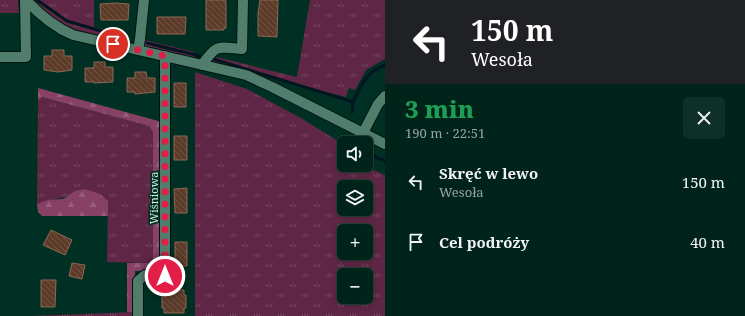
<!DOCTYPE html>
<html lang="pl">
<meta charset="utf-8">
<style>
body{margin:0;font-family:"Noto Serif",serif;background:#0e3027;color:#f1f3f6;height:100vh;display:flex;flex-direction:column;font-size:15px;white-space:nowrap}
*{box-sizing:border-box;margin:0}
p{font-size:13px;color:#95a4a2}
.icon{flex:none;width:22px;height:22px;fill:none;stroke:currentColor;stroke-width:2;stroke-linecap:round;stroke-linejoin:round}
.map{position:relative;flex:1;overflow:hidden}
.sheet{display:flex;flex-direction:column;background:#00241a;width:360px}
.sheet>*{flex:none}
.banner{background:#202124;color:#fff;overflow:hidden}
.fabs{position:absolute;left:337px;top:136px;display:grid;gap:8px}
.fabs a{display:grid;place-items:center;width:36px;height:36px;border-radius:6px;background:#00241a;box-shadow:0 2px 6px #0003,0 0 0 1px #224139;font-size:20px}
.pin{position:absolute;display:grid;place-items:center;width:34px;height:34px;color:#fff;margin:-17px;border:2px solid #fff;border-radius:50%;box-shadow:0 1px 4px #0007}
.me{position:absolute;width:44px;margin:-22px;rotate:0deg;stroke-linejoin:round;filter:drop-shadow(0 0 3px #0008)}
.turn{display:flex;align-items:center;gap:14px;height:84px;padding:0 20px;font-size:18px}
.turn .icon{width:52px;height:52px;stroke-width:2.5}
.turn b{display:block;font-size:28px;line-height:34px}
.round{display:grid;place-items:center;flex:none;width:42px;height:42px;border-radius:6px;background:#0e3027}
.summary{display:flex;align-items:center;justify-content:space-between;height:68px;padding:0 20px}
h1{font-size:24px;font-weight:800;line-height:30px;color:#1e9e55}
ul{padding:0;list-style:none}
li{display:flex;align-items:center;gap:12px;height:60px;padding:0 20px}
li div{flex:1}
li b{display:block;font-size:15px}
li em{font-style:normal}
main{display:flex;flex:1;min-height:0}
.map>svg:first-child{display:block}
.grass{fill:url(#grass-tufts);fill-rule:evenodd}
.forest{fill:url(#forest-firs)}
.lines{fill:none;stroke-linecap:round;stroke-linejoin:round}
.stream{stroke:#001621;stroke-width:3}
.building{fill:url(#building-back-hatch);stroke:#8c6854}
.minor-casing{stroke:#01150e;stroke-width:12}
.minor{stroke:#517d6d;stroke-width:10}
.route{stroke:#e11d48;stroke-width:7;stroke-dasharray:0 12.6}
.labels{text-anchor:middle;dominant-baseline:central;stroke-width:3.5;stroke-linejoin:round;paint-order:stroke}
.street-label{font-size:11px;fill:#d2e9df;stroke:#003023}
</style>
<main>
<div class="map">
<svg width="385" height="316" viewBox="0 0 385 316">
<defs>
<pattern id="grass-tufts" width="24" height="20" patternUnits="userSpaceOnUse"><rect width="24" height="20" fill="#5f2745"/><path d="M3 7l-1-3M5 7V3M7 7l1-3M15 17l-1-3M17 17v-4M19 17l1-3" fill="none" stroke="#75465f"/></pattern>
<pattern id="forest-firs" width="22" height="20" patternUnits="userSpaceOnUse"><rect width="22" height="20" fill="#864165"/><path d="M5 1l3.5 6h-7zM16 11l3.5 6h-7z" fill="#965c7b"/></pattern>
<pattern id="building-back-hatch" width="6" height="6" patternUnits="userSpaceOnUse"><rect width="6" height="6" fill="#5c3b29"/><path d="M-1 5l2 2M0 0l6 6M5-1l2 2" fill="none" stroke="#725748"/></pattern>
</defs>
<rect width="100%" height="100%" fill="#003023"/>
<path class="grass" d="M0 0H18L19 13H0Z
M32 0H94V27L126 35 122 43 70 30 61 25Z
M310 0H385V59L366 70 355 90 349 88 346 97 212 62V56L297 77Z
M145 40 194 52 195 58 144 46Z
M195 72 247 89 301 118 341 143V156L344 157V165H362L385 175V316H195ZM344 187H366V209H344ZM344 231H366V253H344ZM344 275H366V297H344Z
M42 97 149 126 153 132V260L149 263 107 262 108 201 76 191C63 200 52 199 37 204L38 101Z
M134 312V316H31Z"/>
<path class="forest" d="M38 88 162 122V271H135L134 312H127V263H149L153 260V132L149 126 42 97 38 101Z
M85 189 100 194 108 201V216H42L38 212 37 204 48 200 63 199 75 191Z"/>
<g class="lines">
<path class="stream" d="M37 0 67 21 125 38
M147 43 200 56
M210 58 353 102 352 112
M353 102C362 85 365 73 385 65
M348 143V142
M366 153 385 161"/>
</g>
<path class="building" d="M206 0H225L226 1V28H224V30H206Z
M260 0H278L277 37 258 36V13Z
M115 3 129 4 128 20H101L100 4Z
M157 17H186L185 34H157Z
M52 50H64V56H72V70L58 72 44 70V56H52Z
M94 62H105V67H113V82L94 83V82H85V68H94Z
M135 72H146L147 78H155V92L135 94V92H127V78H135Z
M174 83H186V107H174Z
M174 136H187V160H174Z
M187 188V213H175L174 189Z
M51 230 72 240 65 255 43 245Z
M175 242H187V266H175Z
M72 263 85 265 82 279 69 276Z
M41 280H56L55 307H41Z
M164 290H184V295H186V308H184V313H164V308H162V295H164Z"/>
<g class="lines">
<defs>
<path id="minor" d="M26 0C40 15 54 27 73 35L246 75 272 87 385 144
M138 50 140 39 144 0
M0 57H26L25 0
M202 65C217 44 217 47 242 49L243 0
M363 133 378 104 385 96
M138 316V281L145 275 165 276V56"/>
</defs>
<use href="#minor" class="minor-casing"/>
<use href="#minor" class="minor"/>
</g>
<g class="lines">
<path class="route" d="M113 44 165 56V276"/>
</g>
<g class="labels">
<g class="street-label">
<text transform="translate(153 198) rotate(-90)">Wiśniowa</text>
</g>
</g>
</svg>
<div class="fabs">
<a><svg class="icon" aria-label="sound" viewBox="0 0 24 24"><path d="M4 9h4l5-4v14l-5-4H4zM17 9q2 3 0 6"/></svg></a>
<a><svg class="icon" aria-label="layers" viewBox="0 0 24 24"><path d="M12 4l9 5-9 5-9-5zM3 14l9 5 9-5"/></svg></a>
<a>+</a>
<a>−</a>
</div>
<div class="pin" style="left:113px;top:44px;background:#d93025"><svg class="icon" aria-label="arrive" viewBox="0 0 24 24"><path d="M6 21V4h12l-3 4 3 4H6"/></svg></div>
<svg class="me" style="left:165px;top:276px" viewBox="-20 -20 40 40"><circle r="17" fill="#e11d48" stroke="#fff" stroke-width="3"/><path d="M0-11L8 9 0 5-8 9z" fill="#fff"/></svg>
</div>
<section class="sheet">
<div class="banner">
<div class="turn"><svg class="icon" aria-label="left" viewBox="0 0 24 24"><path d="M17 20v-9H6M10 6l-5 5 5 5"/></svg><div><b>150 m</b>Wesoła</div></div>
</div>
<div class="summary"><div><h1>3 min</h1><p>190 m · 22:51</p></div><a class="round"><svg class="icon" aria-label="close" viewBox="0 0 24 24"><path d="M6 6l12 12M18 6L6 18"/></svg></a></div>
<ul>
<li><svg class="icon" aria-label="left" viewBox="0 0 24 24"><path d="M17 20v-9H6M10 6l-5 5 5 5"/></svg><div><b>Skręć w lewo</b><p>Wesoła</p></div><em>150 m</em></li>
<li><svg class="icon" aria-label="arrive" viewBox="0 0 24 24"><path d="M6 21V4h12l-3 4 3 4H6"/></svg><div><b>Cel podróży</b></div><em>40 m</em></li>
</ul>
</section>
</main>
